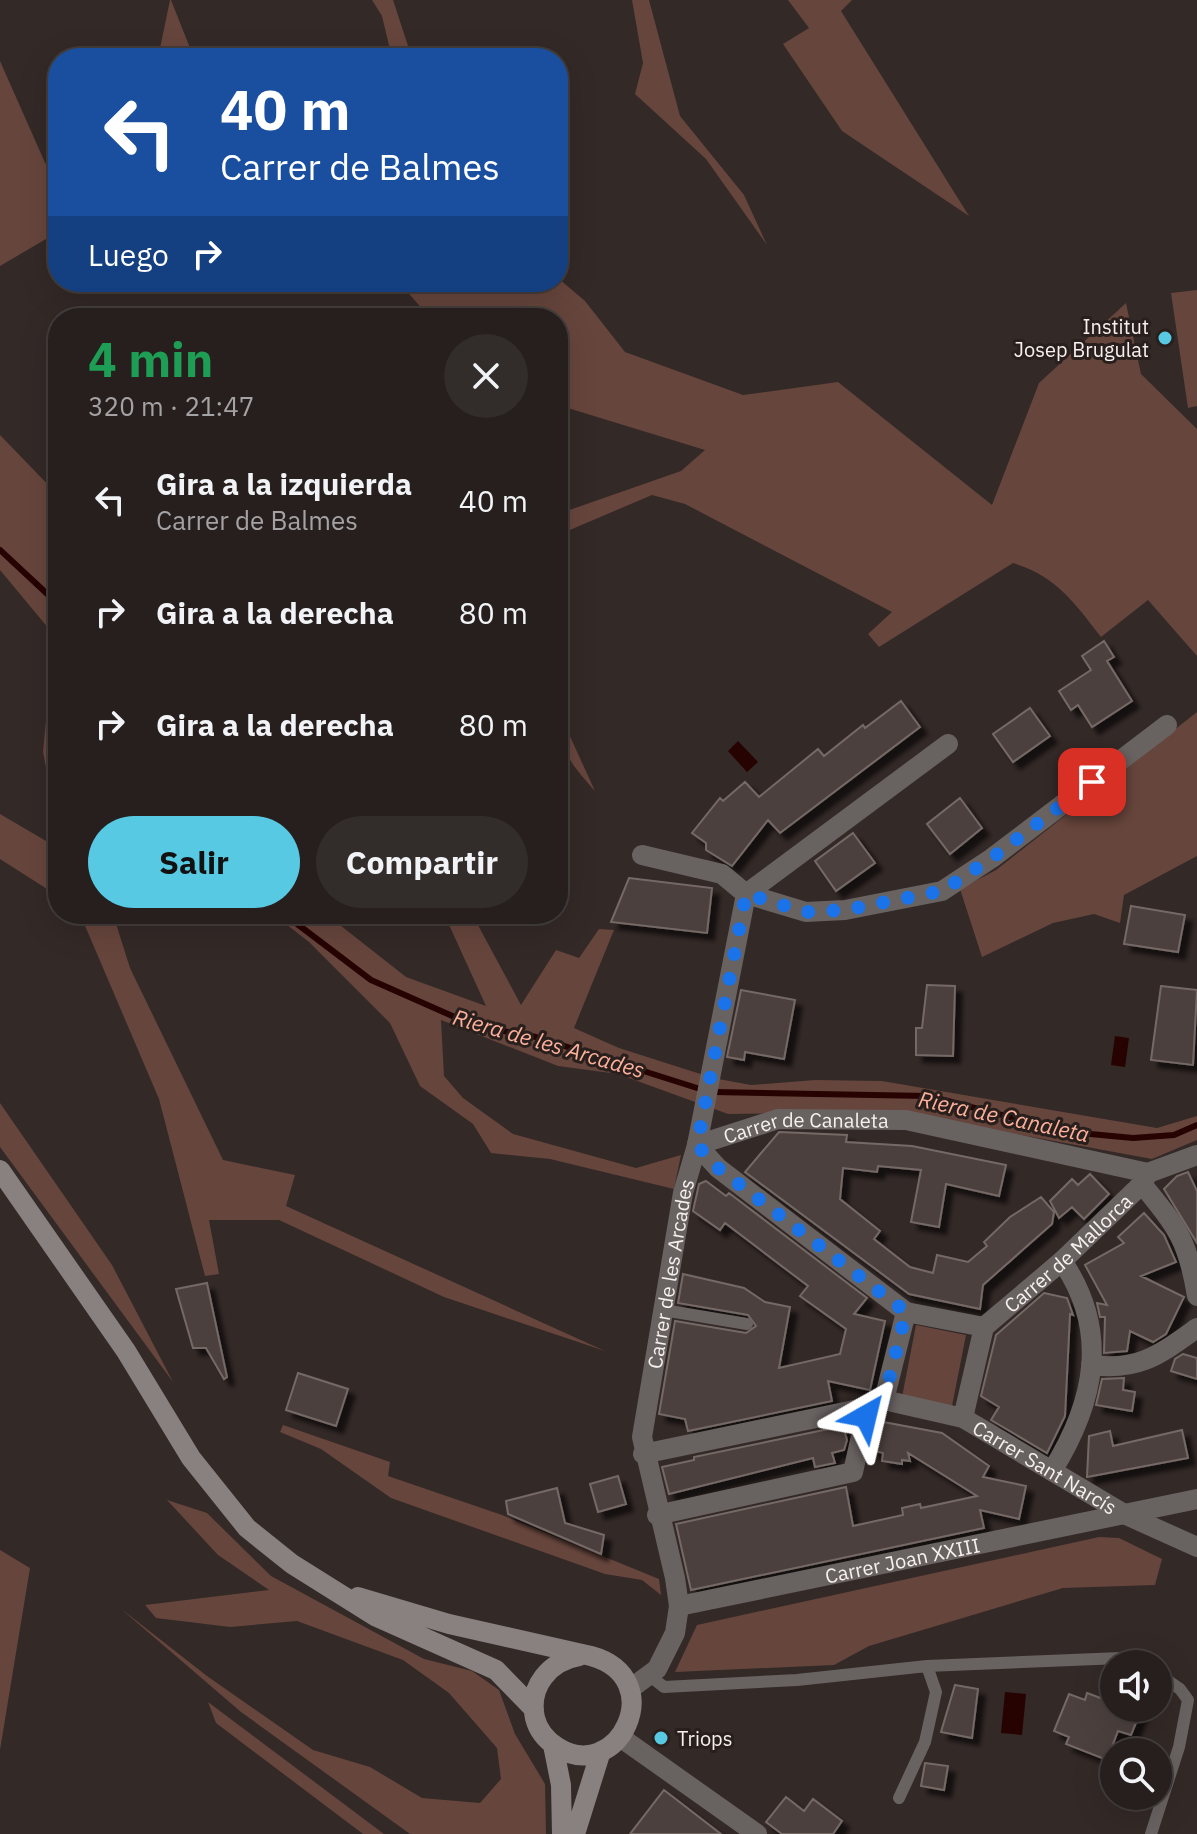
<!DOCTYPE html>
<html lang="es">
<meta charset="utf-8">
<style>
body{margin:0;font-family:"IBM Plex Sans",sans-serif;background:#322c2a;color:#f1f3f6;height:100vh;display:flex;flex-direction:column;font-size:30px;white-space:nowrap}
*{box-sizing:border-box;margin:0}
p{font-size:26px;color:#a4a2a4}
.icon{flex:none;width:44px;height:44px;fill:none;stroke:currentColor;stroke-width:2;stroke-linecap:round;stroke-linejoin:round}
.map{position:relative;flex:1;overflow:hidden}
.drawer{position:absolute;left:48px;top:308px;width:520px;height:616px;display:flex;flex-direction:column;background:#261f1d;border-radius:32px;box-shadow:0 8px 32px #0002,0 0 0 2px #423d3b}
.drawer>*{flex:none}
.top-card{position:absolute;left:48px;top:48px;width:520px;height:244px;border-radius:32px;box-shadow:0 8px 32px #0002,0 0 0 2px #423d3b;background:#1a4fa0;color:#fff;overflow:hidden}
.tools{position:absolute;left:1100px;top:1650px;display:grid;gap:16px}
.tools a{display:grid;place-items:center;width:72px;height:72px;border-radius:50%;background:#261f1d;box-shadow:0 8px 32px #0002,0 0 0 2px #423d3b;font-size:40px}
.pin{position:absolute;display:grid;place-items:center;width:68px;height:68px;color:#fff;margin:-34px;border-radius:16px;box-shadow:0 4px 12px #0006}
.me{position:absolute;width:88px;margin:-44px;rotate:37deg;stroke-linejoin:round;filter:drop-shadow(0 0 6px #0008)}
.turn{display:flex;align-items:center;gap:28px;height:168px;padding:0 40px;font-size:36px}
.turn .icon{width:104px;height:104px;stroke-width:2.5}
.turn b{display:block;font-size:56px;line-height:68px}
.then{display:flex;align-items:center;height:76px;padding:0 40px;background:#0003;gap:16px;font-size:30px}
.round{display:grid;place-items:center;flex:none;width:84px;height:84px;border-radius:42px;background:#322c2a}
.head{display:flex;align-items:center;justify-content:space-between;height:136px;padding:0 40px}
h1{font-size:48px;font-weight:700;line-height:60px;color:#1e9e55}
.action{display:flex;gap:16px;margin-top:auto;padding:16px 40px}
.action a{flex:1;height:92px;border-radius:48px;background:#57c9e3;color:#111;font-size:32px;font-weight:700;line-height:92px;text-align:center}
.action a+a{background:#322c2a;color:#f1f3f6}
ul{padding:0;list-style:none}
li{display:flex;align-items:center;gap:24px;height:112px;padding:0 40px}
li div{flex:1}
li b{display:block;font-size:30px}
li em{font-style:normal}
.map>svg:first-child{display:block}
.green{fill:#66453c}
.water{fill:#260200}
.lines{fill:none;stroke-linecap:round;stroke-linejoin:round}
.stream{stroke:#260200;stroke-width:6}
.building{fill:#4b403d;stroke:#756966;stroke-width:2;filter:url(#shadow)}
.service{stroke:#686261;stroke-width:12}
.minor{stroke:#686261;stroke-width:20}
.secondary{stroke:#89817f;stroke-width:20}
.route{stroke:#1a73e8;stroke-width:14;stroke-dasharray:0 25.2}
.poi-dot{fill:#57c9e3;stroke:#29201d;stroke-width:3}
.labels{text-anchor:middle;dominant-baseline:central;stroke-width:6;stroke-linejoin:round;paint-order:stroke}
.poi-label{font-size:20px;fill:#f7f0ee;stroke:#29201d;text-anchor:end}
.street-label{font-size:20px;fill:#f7f0ee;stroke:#29201d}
.water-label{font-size:22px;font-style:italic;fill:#fdb09b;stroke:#29201d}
</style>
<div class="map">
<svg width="1197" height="1834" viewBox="0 0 1197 1834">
<defs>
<filter id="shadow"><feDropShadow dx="7" dy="7" stdDeviation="2" flood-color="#0009"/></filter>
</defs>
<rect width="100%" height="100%" fill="#332927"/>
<path class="green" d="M170 0H171L194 58H158Z
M372 0H393L412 58H392L382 16Z
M632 0H649L680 116 744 195 767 245 706 159 635 94 643 63Z
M788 0H852L841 11 969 216 842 131 783 44 809 28Z
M0 61 58 192V232L0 266Z
M558 278 585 301 625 352 743 395 838 382 992 505 1039 383 1126 303 1141 374 1197 429V656L1148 600 1101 637C1074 602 1056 576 1013 563L879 647 868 634 892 612 685 504 652 495 558 535V514L681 471 705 450 558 405V318H430L399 282H558Z
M1197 290V406L1188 408 1171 293Z
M0 435 58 495V831L43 752 54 635 0 570Z
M558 710 595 791C570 763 558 749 558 710Z
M1197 712V856L1124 895 1120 923 1094 914 1053 923 982 957 960 889 996 870Z
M0 814 58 848V896L0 859Z
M80 914H113L130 968 223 1160 295 1175 286 1206 605 1351 444 1297 279 1220H209L219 1274 205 1276 159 1099Z
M273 914H326L406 977 486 1006 450 927 438 914H472L521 1005 556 950 579 958 599 929 614 930 574 1028 619 1048 713 1078 751 1085 815 1080 882 1081 1157 1128 1197 1116V1140L1152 1159 896 1112 728 1114 618 1074 558 1066 441 1020 444 1076 463 1098 513 1134 636 1168 681 1155 674 1189 550 1159 491 1153 473 1124 420 1086 390 1023 309 942Z
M0 1103 112 1265 173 1382 0 1147Z
M916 1325 966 1335 952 1406 902 1397Z
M283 1425 390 1462 388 1476 502 1515 659 1579 661 1595 642 1580 605 1574 391 1498 321 1449 280 1432Z
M167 1500 207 1513 271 1576 424 1659 472 1671 499 1690 515 1734 545 1784 546 1834H410L241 1712 120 1608 207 1676 313 1750 370 1767 422 1798 480 1803 501 1779 497 1748 449 1693 403 1660 297 1621 230 1627 156 1618 145 1605 269 1590 218 1555Z
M1099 1537 1119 1538 1162 1559 1155 1585 1063 1588 869 1646 834 1665 675 1672 697 1625Z
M0 1550 30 1568 0 1750Z
M208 1702 384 1834H363L216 1723Z"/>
<path class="water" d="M738 741 758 762 747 772 728 751Z
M1115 1036 1129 1038 1125 1067 1111 1065Z
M1005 1692 1026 1694 1022 1735 1001 1733Z"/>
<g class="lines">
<path class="stream" d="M0 550 58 604
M284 914 371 980 475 1026 536 1037 697 1088
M714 1092 928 1096 1069 1132 1133 1138 1174 1135 1197 1125"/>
</g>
<path class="building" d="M1104 641 1114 657 1107 661 1132 701 1092 727 1078 705 1071 710 1059 691 1091 670 1082 656Z
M901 701 920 727 780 833 768 820 732 866 706 850V843L692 833 720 798 723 801 745 782 759 797 818 749 824 756 863 725 865 728Z
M1030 708 1050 736 1013 762 993 734Z
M960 798 982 828 950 854 927 824Z
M853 833 875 863 836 891 815 861Z
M629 878 712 888 707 933 611 922Z
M1131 906 1185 915 1178 952 1124 944Z
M927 985 955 986 953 1056 916 1055V1028H922Z
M1161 986 1197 990 1193 1065 1151 1060Z
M741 990 795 1000 784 1059 745 1052 744 1060 727 1057Z
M779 1132 847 1135 846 1142 912 1146 1006 1165 999 1196 946 1184 939 1227 911 1222 921 1170 878 1166 877 1172 843 1168 840 1199 880 1231 874 1239 910 1267 933 1273 937 1255 968 1262 987 1246 984 1242 1010 1217 1041 1197 1054 1212 1052 1224 983 1285 980 1309 909 1294 745 1172Z
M1188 1172 1197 1191V1243L1164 1189 1177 1176Z
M1090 1174 1109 1194 1084 1219 1072 1207 1059 1218 1050 1201 1072 1179 1078 1185Z
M706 1181 726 1196 729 1193 867 1298 854 1314 885 1321 870 1390 828 1381 832 1401 688 1431 685 1419 659 1414 675 1321 746 1333 756 1326 748 1315 678 1303 683 1274 744 1288 765 1302 790 1307 779 1368 840 1354 846 1329 800 1296 808 1286 725 1223 720 1230 693 1211 699 1184Z
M1144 1213 1164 1235 1176 1262 1141 1276 1184 1297 1166 1334 1153 1342 1130 1331 1127 1351 1104 1353 1105 1317H1100L1097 1303 1107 1305 1085 1265 1124 1243 1118 1237Z
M207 1283 227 1377 224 1379 206 1348H193L176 1289Z
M1044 1293 1067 1298 1073 1315 1070 1314 1065 1416 1047 1453 991 1420 999 1407 981 1396 996 1335Z
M1183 1354 1197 1358V1379L1171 1371 1175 1359Z
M298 1373 348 1389 336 1426 286 1410Z
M1124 1378 1123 1390 1135 1392 1132 1411 1096 1405 1102 1379Z
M878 1421 942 1433 989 1466 983 1477 1026 1486 1019 1519 980 1510 984 1528 691 1590 676 1524 846 1487 853 1526 903 1515 902 1508 920 1504 921 1508 977 1496 908 1453 910 1461 902 1460V1464L882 1461 883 1453 871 1450Z
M843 1426 847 1440 844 1450 832 1453 835 1463 815 1467 813 1458 669 1494 662 1467 694 1460V1457Z
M1182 1430 1188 1458 1087 1477 1089 1436 1110 1431 1113 1446Z
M618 1476 626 1504 598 1512 590 1484Z
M557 1488 565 1523 604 1535 601 1554 508 1514 506 1501Z
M955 1685 978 1689 972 1738 941 1732Z
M1087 1693 1114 1703V1708H1142L1131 1735 1118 1731 1107 1760 1066 1744 1069 1737 1054 1731 1069 1694 1085 1700Z
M925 1763 948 1766 944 1790 921 1786Z
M664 1790 721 1834H630Z
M786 1797 804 1811 813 1799 842 1821 833 1834H782L766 1822Z"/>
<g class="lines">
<path class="service" d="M663 1310 747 1324
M927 1666 1121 1658 1136 1664
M650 1676 664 1687 797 1680 927 1666 936 1692 925 1742 899 1798
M1151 1834 1179 1747 1188 1700 1180 1689 1158 1674"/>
<g class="minor">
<path d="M642 855 722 874 746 894 806 912 845 910 942 891 992 858 1167 725"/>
<path d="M746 894 948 744"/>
<path id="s1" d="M697 1145 778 1119 906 1120 1148 1173 1197 1155"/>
<path d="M697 1145 718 1168 906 1312"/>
<path d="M1142 1184C1177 1227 1188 1240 1197 1296"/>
<path id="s2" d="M984 1327 1062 1261 1142 1184 1148 1173"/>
<path d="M1091 1365C1139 1371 1159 1355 1197 1328"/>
<path id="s3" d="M963 1418 984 1327 906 1312 884 1400 963 1418 1126 1515 1197 1547"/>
<path d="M643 1454 878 1405"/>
<path d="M1052 1471C1095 1402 1110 1331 1062 1261"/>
<path d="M657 1515 853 1472 867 1409"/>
<path id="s4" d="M679 1606 1197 1499"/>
<path id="s5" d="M630 1689 657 1669 675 1633 679 1606 675 1578 642 1437 683 1193 697 1145 746 894"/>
<path d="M620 1737 757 1834"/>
</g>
<path class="secondary" d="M0 1170 126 1351 191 1458 247 1528 292 1564 375 1616 496 1670 534 1709
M358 1597 449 1624 591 1656C671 1678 618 1786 557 1747 546 1740 538 1730 535 1718 528 1686 550 1661 580 1656
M553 1745 561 1785 562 1834
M575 1834 601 1751"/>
</g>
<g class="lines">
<path class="route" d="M866 1416 867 1409 884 1400 906 1312 718 1168 697 1145 746 894 806 912 845 910 942 891 992 858 1092 782"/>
</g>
<g class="poi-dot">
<circle cx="1165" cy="338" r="8"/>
<circle cx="661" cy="1738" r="8"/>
</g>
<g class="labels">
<g class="poi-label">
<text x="1149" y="326">Institut<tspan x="1149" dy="23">Josep Brugulat</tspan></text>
<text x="677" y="1738" text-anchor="start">Triops</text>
</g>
<g class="street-label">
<text stroke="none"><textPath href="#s1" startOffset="112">Carrer de Canaleta</textPath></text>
<text stroke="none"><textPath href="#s2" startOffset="112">Carrer de Mallorca</textPath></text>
<text stroke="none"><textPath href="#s5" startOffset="440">Carrer de les Arcades</textPath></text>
<text stroke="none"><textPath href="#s3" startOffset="440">Carrer Sant Narcís</textPath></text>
<text stroke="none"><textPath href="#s4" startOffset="228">Carrer Joan XXIII</textPath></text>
</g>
<g class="water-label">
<text transform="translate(549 1043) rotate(16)">Riera de les Arcades</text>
<text transform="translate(1004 1116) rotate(12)">Riera de Canaleta</text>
</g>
</g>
</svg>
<div class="tools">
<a><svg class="icon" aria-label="sound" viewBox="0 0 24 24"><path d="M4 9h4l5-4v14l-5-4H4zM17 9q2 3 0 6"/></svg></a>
<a><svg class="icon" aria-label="search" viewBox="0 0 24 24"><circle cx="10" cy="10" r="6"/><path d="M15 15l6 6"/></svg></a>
</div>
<div class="pin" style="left:1092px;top:782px;background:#d93025"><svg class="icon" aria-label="arrive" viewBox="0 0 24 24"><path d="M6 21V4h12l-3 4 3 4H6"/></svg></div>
<svg class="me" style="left:866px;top:1416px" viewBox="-20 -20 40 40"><path d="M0-17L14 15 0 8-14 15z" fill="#1a73e8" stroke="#fff" stroke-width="4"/></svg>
<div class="top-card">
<div class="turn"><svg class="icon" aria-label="left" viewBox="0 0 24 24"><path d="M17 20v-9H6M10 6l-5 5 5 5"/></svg><div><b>40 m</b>Carrer de Balmes</div></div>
<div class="then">Luego<svg class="icon" aria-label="right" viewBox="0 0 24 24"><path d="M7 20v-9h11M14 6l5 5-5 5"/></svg></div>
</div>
<section class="drawer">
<div class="head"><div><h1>4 min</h1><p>320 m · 21:47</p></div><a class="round"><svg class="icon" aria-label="close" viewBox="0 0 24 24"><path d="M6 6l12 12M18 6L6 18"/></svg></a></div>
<ul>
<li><svg class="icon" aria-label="left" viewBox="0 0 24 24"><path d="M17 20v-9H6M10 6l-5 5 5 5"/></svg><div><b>Gira a la izquierda</b><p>Carrer de Balmes</p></div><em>40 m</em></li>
<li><svg class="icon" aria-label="right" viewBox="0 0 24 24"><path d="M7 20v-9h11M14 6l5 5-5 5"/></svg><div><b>Gira a la derecha</b></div><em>80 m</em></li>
<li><svg class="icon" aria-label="right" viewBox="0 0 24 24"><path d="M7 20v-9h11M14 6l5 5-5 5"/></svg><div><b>Gira a la derecha</b></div><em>80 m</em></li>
</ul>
<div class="action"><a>Salir</a><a>Compartir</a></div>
</section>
</div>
